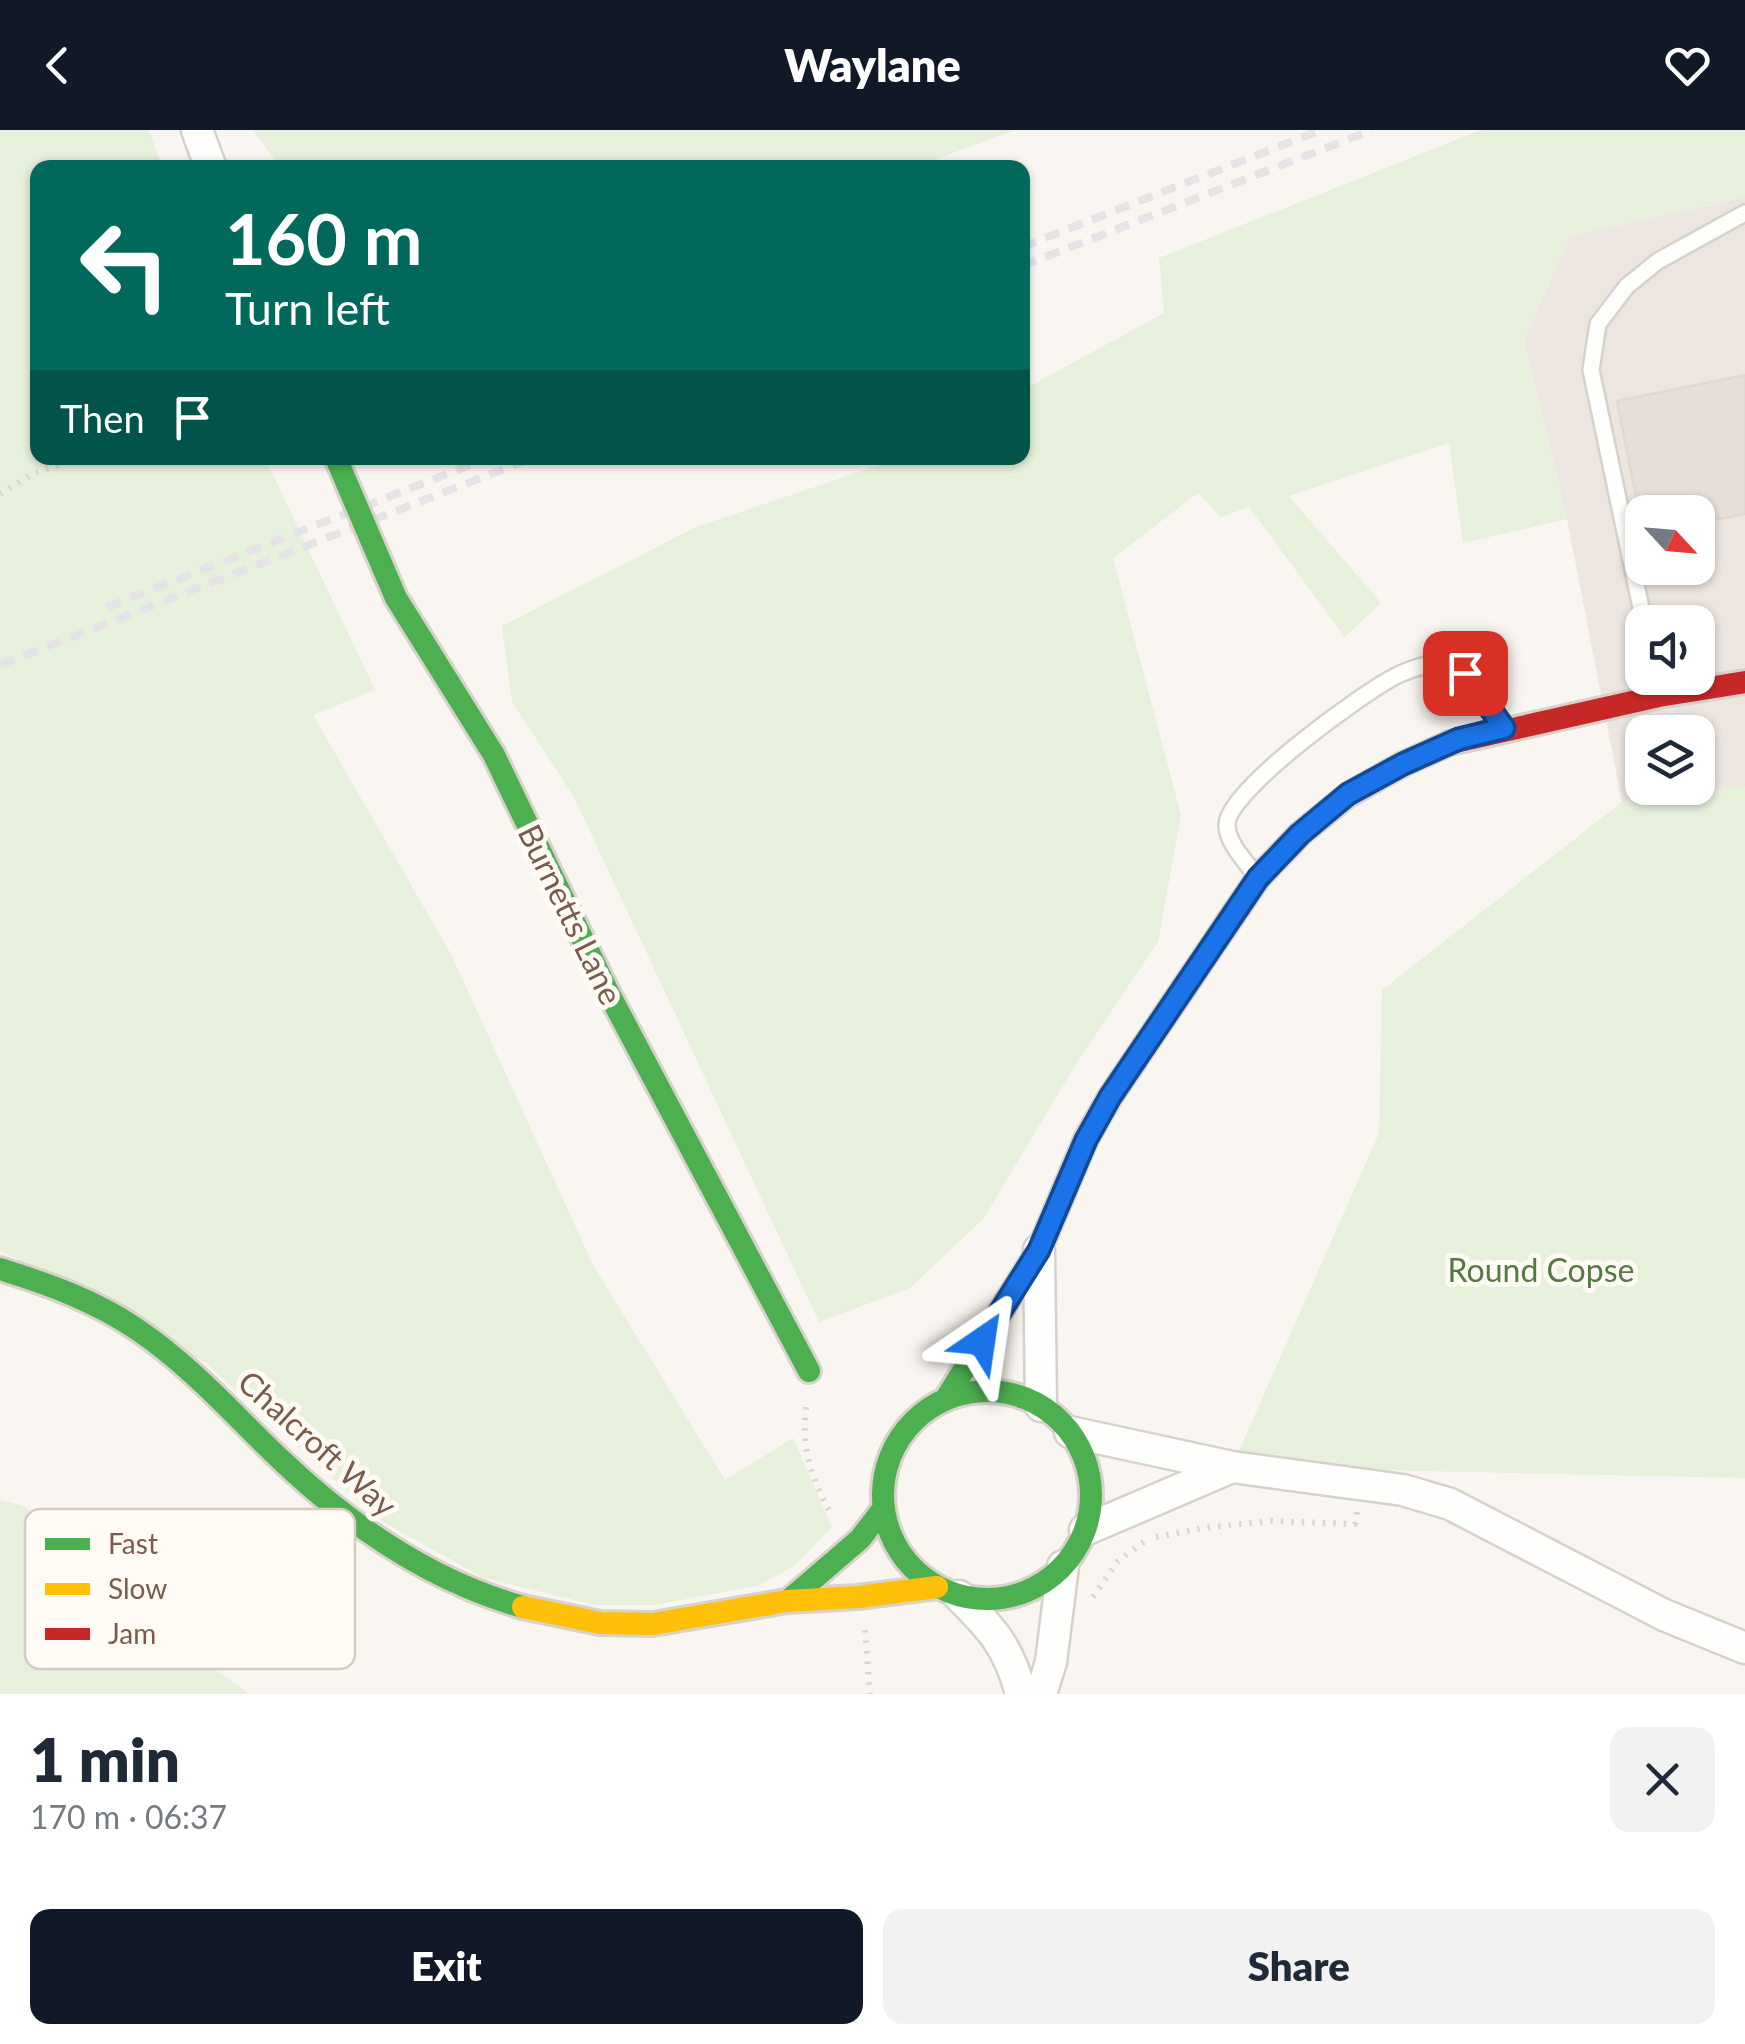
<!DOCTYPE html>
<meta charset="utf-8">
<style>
body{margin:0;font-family:Lato,sans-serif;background:#f2f2f3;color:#1f2937;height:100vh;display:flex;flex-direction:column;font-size:38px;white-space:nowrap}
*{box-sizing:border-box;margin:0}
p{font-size:32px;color:#747a83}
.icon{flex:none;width:55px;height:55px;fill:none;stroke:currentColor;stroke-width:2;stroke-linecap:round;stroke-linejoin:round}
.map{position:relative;height:1564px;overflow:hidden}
.sheet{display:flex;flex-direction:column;background:#fff;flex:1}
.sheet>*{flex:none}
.banner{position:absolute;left:30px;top:30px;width:1000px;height:305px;border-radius:20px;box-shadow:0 2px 8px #0004;background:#00695c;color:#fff;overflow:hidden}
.needle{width:65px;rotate:116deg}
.fabs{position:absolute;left:1625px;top:365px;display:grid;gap:20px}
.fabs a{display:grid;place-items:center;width:90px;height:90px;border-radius:20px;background:#fff;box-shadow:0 2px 8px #0004;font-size:50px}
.pin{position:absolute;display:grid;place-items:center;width:85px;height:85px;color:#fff;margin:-42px;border-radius:20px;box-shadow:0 5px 15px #0006}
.me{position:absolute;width:110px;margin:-55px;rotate:32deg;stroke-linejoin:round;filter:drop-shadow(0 0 8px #0008)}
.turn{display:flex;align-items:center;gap:35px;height:210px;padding:0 30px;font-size:45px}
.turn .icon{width:130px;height:130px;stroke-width:2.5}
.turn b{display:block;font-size:70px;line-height:85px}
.then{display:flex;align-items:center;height:95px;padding:0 30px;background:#0003;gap:20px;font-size:38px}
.round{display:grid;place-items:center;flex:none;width:105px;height:105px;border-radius:20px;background:#f2f2f3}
.headline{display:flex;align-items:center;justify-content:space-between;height:170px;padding:0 30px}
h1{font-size:60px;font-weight:800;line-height:75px}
.cta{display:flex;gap:20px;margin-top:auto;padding:20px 30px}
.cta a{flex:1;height:115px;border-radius:20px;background:#111827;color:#fff;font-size:40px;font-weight:800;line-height:115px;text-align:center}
.cta a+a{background:#f2f2f3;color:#1f2937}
header{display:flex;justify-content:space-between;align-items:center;height:130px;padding:0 30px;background:#111827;color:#fff;font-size:45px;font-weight:800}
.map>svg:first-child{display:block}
.industrial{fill:#ede5e0;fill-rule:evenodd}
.green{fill:#e7f0db}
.building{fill:#e6ded7;stroke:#e2d8d2;stroke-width:2.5}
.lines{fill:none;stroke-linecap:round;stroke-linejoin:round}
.lane-casing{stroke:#d7d1cb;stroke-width:20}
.street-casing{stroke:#d7d1cb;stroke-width:35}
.fast-casing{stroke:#d9d2cb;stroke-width:28}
.slow-casing{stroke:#d9d2cb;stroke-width:28}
.jam-casing{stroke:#d9d2cb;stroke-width:28}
.path{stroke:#dcd5d0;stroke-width:6;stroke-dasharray:2.5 8;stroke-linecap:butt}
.lane{stroke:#fefefd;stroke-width:15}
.street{stroke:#fefefd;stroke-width:30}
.fast{stroke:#4caf50;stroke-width:22}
.slow{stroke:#ffc107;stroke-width:22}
.jam{stroke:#c62828;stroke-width:22}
.rail{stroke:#e6e3e7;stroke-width:8;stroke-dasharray:15 10;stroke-linecap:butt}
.fast-bridge-casing{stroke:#d9d2cb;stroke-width:28;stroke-linecap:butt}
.fast-bridge{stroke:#4caf50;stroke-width:22}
.route-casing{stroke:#114b97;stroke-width:25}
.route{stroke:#1a73e8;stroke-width:18}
.labels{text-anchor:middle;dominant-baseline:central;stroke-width:10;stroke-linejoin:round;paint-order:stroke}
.street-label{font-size:32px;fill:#7a5c4d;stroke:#fffaf3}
.park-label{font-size:32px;fill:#537a41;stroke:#fffaf3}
.key{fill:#fffaf3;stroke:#d7cbc1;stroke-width:2.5}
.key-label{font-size:28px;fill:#7a5c4d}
</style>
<header><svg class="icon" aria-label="back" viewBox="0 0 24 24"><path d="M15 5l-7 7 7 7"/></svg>Waylane<svg class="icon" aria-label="heart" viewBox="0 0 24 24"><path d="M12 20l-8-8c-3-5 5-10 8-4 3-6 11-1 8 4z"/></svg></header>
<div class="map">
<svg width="1745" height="1564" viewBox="0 0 1745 1564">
<rect width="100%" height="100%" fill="#f9f5f0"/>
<path class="industrial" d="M1745 67V656L1622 672 1567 389 1524 210 1570 106ZM1642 382H1698V438H1642ZM1642 492H1698V548H1642ZM1642 602H1698V658H1642Z"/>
<path class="green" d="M0 0H149L162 37 38 38V328H265L375 560 313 585 452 826 593 1135 725 1350 793 1308 832 1397 795 1435 760 1455 655 1475H595L484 1448 376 1388 206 1233 0 1120Z
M253 0H1015L915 37H280Z
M1481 0H1745V67L1570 106 1524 210 1567 389 1463 413 1449 313 1289 366 1381 473 1345 507 1249 377 1221 387 1198 363 1113 428 1181 685 1158 812 1076 934 984 1088 910 1158 819 1192 574 667 512 572 502 496 696 397 901 328H1022L1023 260 1164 183 1159 128Z
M1745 656V1348L1232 1337 1379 1003 1382 860 1622 672Z
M0 1370 24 1376 96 1432 139 1487 250 1564H0Z"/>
<path class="building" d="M1745 245V384L1698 393V382H1642V397L1617 271Z"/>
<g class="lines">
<defs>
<path id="lane" d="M1644 492 1591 240 1598 194 1627 156 1658 131 1745 83
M1257 747C1247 733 1226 712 1227 694 1228 660 1367 559 1400 544 1414 538 1430 532 1445 535 1473 540 1488 572 1502 594"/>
<path id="street" d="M197 0 211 38
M1039 1120 1041 1276
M1070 1302 1232 1337 1403 1360 1450 1374 1664 1485 1745 1518
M1085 1400 1232 1337
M959 1466C992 1499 1009 1517 1021 1564
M1041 1564 1051 1532 1063 1436"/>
<path id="fast" d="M396 468 494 625 608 862 809 1241
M0 1139C48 1154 96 1171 138 1200 191 1236 233 1284 279 1328 348 1394 430 1451 523 1477
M883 1365a104 104 0 1 1 208 0a104 104 0 1 1-208 0Z
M945 1270 1039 1120 1086 1009 1110 967 1258 748 1300 704 1348 665 1403 634 1450 613
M789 1470 860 1409 883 1379"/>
<path id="slow" d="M523 1477 600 1493 653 1494 787 1471 858 1467 937 1457"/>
<path id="jam" d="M1450 613 1659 566 1745 552"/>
</defs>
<use href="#lane" class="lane-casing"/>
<use href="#street" class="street-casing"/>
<use href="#fast" class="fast-casing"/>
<use href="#slow" class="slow-casing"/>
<use href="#jam" class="jam-casing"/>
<path class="path" d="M0 364 32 344 79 328
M806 1277C802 1322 810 1344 831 1384
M1156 1407 1203 1398 1271 1391 1355 1394 1357 1382
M1093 1467 1118 1431 1145 1411
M865 1500 870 1564"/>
<use href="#lane" class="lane"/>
<use href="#street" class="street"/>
<use href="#fast" class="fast"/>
<use href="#slow" class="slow"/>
<use href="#jam" class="jam"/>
<path class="rail" d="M1022 117 1321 0
M1022 136 1372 0
M107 477 488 328
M0 535 532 328"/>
<defs>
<path id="fast-bridge" d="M336 328 396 468"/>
</defs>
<use href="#fast-bridge" class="fast-bridge-casing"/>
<use href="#fast-bridge" class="fast-bridge"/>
</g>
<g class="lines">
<defs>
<path id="route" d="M982 1211 1039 1120 1086 1010 1110 967 1258 748 1300 704 1348 664 1403 634 1459 609 1504 598 1465 543"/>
</defs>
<use href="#route" class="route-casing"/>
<use href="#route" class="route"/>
</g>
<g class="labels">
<g class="street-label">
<text transform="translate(571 784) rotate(64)">Burnetts Lane</text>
<text transform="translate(318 1313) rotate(42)">Chalcroft Way</text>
</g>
<g class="park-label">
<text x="1541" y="1139">Round Copse</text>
</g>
</g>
<rect x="25" y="1379" width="330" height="160" rx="15" class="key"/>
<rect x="45" y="1408" width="45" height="12" fill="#4caf50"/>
<rect x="45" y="1453" width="45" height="12" fill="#ffc107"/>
<rect x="45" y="1498" width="45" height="12" fill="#c62828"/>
<g class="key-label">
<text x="108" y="1424">Fast</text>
<text x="108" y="1469">Slow</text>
<text x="108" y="1514">Jam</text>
</g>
</svg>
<div class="fabs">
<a><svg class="needle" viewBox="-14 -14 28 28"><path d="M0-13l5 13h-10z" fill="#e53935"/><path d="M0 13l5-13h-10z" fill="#747a83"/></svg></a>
<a><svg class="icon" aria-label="sound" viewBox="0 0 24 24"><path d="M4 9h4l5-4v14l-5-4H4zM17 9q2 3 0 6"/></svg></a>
<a><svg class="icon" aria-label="layers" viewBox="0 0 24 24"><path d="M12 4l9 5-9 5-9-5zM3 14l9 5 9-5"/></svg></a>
</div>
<div class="pin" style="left:1465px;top:543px;background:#d93025"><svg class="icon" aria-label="arrive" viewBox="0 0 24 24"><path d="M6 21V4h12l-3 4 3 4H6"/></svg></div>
<svg class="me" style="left:982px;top:1211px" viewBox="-20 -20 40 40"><path d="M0-17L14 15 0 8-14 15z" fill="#1a73e8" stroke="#fff" stroke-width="4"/></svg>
<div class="banner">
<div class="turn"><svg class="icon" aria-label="left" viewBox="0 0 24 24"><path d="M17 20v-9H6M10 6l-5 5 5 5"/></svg><div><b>160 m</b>Turn left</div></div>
<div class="then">Then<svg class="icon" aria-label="arrive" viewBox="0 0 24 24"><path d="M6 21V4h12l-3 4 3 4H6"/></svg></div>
</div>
</div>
<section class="sheet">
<div class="headline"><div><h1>1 min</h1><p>170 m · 06:37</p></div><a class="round"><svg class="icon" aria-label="close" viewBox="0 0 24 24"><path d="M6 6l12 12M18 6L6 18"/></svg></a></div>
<div class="cta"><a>Exit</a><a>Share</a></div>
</section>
